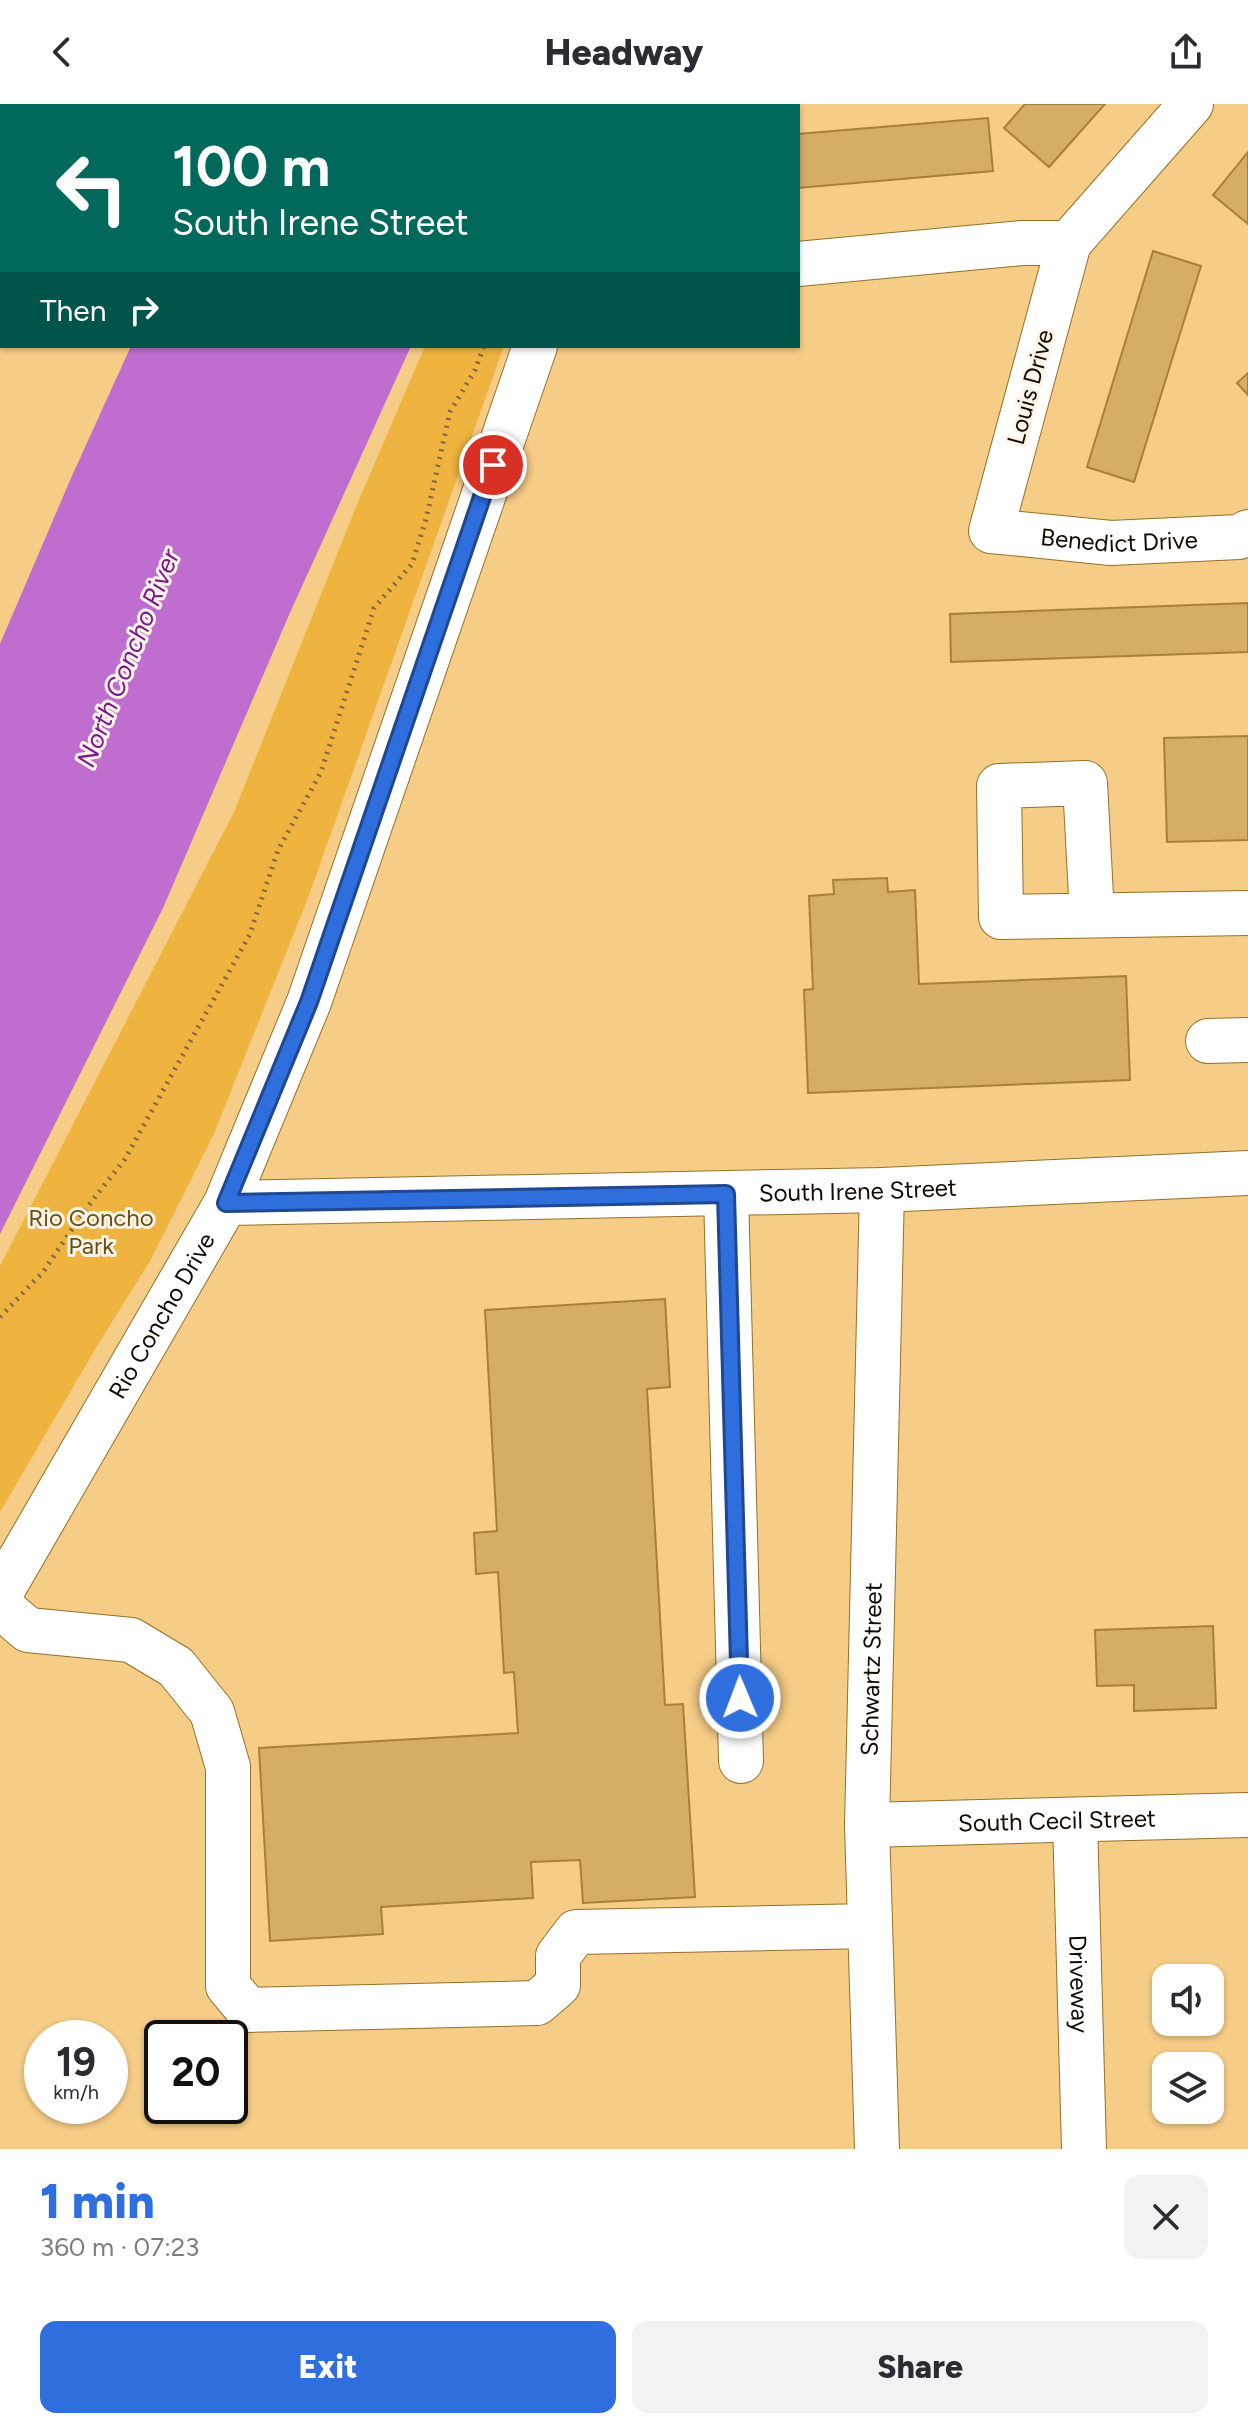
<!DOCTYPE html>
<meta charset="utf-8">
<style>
body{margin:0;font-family:Figtree,sans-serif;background:#f2f2f3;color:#2b2b33;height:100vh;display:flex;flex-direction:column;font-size:30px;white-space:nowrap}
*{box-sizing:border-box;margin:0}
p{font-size:26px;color:#7c7c81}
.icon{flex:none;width:44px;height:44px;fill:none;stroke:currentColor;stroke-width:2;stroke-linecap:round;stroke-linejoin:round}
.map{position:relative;height:2045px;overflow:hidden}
.details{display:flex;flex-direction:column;background:#fff;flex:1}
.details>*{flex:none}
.top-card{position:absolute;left:0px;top:0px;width:800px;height:244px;box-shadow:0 2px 6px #0004;background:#00695c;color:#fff;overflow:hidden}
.fabs{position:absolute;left:1152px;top:1860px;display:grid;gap:16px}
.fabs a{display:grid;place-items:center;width:72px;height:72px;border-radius:16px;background:#fff;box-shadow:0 2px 6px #0004;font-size:40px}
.speed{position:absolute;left:24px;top:1916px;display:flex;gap:16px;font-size:40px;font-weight:700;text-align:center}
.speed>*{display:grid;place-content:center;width:104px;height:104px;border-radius:50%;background:#fff;box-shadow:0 2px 6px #0004;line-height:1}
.speed small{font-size:20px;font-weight:400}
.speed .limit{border:4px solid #111;border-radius:12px;background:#fff;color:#111}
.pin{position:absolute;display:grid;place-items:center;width:68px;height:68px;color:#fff;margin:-34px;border:4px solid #fff;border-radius:50%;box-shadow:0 2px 8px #0007}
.me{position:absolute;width:88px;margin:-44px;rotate:359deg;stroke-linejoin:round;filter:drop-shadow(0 0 6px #0008)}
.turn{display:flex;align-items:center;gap:28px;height:168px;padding:0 40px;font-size:36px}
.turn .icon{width:104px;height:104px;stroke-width:2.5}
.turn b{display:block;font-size:56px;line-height:68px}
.then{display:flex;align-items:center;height:76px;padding:0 40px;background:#0003;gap:16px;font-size:30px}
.round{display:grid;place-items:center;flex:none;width:84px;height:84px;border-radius:16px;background:#f2f2f3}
.headline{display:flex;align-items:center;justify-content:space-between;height:136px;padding:0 40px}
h1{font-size:48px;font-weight:800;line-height:60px;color:#2f6fdd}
.button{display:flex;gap:16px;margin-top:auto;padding:16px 40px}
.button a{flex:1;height:92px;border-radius:16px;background:#2f6fdd;color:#fff;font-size:32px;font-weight:800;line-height:92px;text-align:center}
.button a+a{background:#f2f2f3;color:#2b2b33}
header{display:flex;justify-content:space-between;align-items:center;height:104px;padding:0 40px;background:#fff;font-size:36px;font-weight:800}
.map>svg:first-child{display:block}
.green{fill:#efb43f}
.water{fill:#bf6ed0}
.building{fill:#d4ad67;stroke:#a7813b;stroke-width:2}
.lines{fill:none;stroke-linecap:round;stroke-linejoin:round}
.minor-casing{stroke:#957028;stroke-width:46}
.path{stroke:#826842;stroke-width:5;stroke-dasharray:2 6;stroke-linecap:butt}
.minor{stroke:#fff;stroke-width:44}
.route-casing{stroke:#1f4890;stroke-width:20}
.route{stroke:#2f6fdd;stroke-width:14}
.labels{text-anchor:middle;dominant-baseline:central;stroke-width:6;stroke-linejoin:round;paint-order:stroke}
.street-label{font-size:24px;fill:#140900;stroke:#fcf4e6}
.park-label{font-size:24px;fill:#6a4e1a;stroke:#fcf4e6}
.water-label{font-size:26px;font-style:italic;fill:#7e1692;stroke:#fcf4e6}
</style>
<header><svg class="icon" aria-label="back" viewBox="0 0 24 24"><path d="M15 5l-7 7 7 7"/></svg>Headway<svg class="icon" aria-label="share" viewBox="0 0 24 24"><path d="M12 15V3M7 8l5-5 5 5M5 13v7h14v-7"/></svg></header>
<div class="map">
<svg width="1248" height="2045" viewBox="0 0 1248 2045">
<rect width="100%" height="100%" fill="#f6cd87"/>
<path class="green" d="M425 242H504L308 794 213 1032 150 1157 97 1242 0 1408V1162L234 708 355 405Z"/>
<path class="water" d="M241 0H487L240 2Z
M131 242H411L289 511 163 804 0 1130V540L71 374Z"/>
<path class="building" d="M1025 0H1105L1049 63 1004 24Z
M988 14 993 67 798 84V30Z
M1248 48V120L1213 91Z
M1153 147 1201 162 1134 378 1087 363Z
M1248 269V291L1237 279Z
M1248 499V548L951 558 950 510Z
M1248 632V736L1167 738 1164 634Z
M887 774 888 788 915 786 919 880 1126 872 1130 976 808 989 804 886 813 885 809 792 834 790 833 776Z
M665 1195 670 1283 647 1285 665 1601 683 1600 695 1793 583 1799 580 1756 531 1758 533 1794 381 1803 383 1830 270 1837 259 1644 518 1629 514 1568 504 1569 498 1468 476 1470 474 1429 497 1427 485 1206Z
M1213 1522 1216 1604 1134 1607V1581L1097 1582 1095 1526Z"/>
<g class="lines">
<defs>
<g id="minor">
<path id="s1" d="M1191 0 1069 139 991 427 1111 439 1239 433 1248 428"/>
<path d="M624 2 625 0"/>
<path d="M798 160 1022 139H1069"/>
<path d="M1092 811 1085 679 999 682 1001 813 1248 809"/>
<path d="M1208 937 1248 936"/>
<path d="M726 1090 741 1657"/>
<path id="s2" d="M226 1099 882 1086 1248 1069"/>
<path id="s3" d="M0 1490 226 1099 309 898 535 242"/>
<path d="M0 1502 28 1526 131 1536 176 1563 212 1608 228 1663V1882L248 1906 537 1899 558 1881V1852L576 1828 870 1822"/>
<path id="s4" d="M1075 1716 1084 2045"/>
<path id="s5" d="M867 1721 1248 1711"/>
<path id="s6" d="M877 2045 867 1721 882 1086"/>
</g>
</defs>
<use href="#minor" class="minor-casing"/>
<path class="path" d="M549 2 550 0
M0 1213 43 1168 85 1106 125 1055 250 830 278 746 321 668 374 504 412 460 426 415 450 308 475 266 484 242"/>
<use href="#minor" class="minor"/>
</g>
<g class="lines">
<defs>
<path id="route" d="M493 361 309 898 226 1099 726 1090 740 1594"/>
</defs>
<use href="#route" class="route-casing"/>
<use href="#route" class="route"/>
</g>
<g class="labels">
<g class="street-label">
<text transform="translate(1030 283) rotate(-75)">Louis Drive</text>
<text stroke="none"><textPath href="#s1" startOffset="612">Benedict Drive</textPath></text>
<text stroke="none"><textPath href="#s2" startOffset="632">South Irene Street</textPath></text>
<text stroke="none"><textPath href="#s3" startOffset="322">Rio Concho Drive</textPath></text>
<text stroke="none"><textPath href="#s6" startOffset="480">Schwartz Street</textPath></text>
<text stroke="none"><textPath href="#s5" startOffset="190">South Cecil Street</textPath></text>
<text stroke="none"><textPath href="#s4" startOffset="164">Driveway</textPath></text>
</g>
<g class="park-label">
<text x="91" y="1113">Rio Concho<tspan x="91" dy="28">Park</tspan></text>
</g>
<g class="water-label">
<text transform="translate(128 554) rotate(-68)">North Concho River</text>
</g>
</g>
</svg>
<div class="fabs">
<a><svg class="icon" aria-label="sound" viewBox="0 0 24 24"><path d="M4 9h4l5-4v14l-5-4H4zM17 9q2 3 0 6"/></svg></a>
<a><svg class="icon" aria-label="layers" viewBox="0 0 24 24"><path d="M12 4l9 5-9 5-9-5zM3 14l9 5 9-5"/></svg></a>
</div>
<div class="speed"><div>19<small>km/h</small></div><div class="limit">20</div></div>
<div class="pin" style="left:493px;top:361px;background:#d93025"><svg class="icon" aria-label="arrive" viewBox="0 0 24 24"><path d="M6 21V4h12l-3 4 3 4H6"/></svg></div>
<svg class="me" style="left:740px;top:1594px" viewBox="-20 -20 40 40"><circle r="17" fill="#2f6fdd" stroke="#fff" stroke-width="3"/><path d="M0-11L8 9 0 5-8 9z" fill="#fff"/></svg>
<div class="top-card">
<div class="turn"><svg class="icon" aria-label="left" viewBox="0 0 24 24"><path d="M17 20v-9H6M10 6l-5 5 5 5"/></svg><div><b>100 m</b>South Irene Street</div></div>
<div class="then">Then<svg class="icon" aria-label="right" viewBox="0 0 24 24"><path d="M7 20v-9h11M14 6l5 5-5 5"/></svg></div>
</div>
</div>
<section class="details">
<div class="headline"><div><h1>1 min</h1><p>360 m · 07:23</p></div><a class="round"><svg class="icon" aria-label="close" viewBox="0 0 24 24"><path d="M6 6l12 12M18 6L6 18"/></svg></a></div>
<div class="button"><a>Exit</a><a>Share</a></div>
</section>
